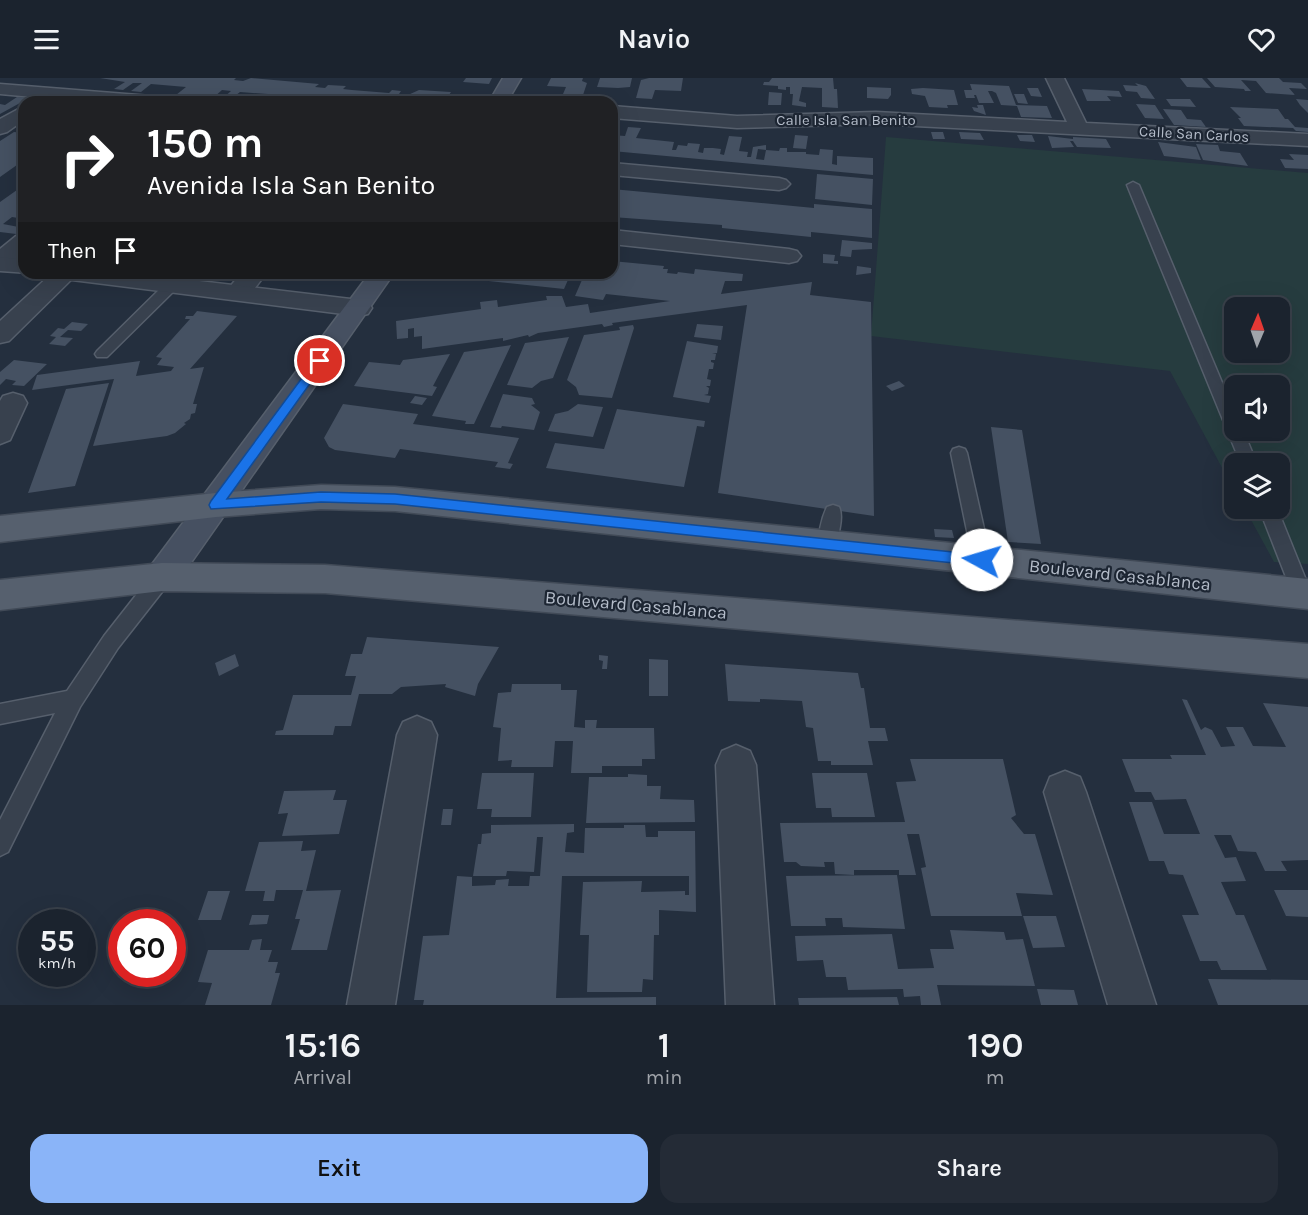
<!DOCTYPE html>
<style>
body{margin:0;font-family:Karla,sans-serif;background:#242b36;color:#f1f3f6;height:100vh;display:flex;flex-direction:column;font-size:22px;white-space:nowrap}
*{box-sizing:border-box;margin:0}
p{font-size:20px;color:#a0a4aa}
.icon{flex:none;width:33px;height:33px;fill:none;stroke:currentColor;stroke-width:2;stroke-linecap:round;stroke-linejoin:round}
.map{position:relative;height:927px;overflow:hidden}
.details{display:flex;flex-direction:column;background:#1b232e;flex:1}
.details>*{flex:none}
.hud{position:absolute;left:18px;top:18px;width:600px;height:183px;border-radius:18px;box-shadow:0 6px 24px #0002,0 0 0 2px #39404a;background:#202124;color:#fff;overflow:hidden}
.needle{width:39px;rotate:2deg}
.buttons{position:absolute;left:1224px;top:219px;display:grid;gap:12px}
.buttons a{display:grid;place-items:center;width:66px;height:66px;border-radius:12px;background:#1b232e;box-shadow:0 6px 24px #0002,0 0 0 2px #39404a;font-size:30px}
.speed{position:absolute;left:18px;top:831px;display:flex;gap:12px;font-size:30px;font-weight:700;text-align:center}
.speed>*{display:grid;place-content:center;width:78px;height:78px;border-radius:50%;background:#1b232e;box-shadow:0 6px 24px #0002,0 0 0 2px #39404a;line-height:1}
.speed small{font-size:15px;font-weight:400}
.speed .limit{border:9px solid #d22;background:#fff;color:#111}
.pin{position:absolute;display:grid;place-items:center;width:51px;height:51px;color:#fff;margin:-26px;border:3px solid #fff;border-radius:50%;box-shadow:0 2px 6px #0007}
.me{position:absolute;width:66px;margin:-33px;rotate:276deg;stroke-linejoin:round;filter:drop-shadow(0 0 4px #0008)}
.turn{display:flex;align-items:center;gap:21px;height:126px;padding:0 30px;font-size:27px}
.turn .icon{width:78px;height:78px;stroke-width:2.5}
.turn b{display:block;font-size:42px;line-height:51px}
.then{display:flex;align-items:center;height:57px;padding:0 30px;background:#0003;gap:12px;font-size:22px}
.eta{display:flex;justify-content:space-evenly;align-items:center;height:102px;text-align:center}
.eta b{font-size:36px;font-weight:600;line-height:42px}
.button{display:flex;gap:12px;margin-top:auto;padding:12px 30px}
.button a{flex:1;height:69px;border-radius:18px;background:#8ab4f8;color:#111;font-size:24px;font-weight:600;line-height:69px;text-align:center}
.button a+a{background:#242b36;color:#f1f3f6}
header{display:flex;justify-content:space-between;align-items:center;height:78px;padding:0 30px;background:#1b232e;font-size:27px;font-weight:600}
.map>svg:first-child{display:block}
.green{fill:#263c3f;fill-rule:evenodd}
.building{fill:#455162}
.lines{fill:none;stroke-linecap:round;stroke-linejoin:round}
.service-casing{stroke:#565f6c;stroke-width:3}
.minor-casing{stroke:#565f6c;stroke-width:3}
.tertiary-casing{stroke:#565f6c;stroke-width:3}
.secondary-casing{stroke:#565f6c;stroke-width:3}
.primary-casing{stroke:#414a57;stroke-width:3}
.service{fill:#38414e;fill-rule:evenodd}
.minor{fill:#38414e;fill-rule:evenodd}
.tertiary{fill:#38414e;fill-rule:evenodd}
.secondary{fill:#465061;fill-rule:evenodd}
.primary{fill:#56606e;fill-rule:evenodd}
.route{fill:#1a73e8;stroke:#114b97;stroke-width:1.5}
.labels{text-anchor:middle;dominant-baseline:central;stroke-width:4.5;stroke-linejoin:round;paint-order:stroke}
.far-street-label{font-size:15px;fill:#b4bcc9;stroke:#1d2633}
.street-label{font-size:18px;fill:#b4bcc9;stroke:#1d2633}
</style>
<header><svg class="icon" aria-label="menu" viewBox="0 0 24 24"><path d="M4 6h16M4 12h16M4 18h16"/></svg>Navio<svg class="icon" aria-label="heart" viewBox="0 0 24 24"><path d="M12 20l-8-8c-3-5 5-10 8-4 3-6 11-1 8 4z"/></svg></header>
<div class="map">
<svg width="1308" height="927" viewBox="0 0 1308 927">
<rect width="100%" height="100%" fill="#242f3e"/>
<path class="green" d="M886 59 1308 95V486L1274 484 1245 431 1280 430V386H1234V412L1170 293 871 258ZM1234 230H1280V274H1234ZM1234 308H1280V352H1234Z"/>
<path class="building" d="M100 0H236L234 2 243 3 251 0 319 6 315 9 325 10 328 7 346 8 343 11 352 12 389 15 392 12 401 13 399 16 408 17 419 12 451 14 449 17 458 18 453 24H299L304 19 277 17 269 24H259L268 16 240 14 231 21H222L231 13 222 12 213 20 176 17 186 9 151 6 141 14 131 13 142 5H133L123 12 114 11 125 4Z
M466 0H492L489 6 463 4Z
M551 0H583L582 3 587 5 583 17 563 16 566 9 547 8Z
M600 0H632L630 9 618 10 597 9Z
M649 0H683L681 13 655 12 652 21 636 20 641 2Z
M772 0H833L834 11H837L838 30 822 29V10L802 9 799 23 806 25V29L792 27 793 16H790V9H786V12L778 11V8L763 7 764 4H769Z
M1180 0H1202L1211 10 1187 9Z
M1207 0H1279L1283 4 1301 5 1307 11 1289 10 1295 17 1266 15 1256 3 1241 2 1251 13H1245L1244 11 1215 9Z
M1135 5 1146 8 1155 21 1141 20 1137 14 1126 13 1123 7 1138 8Z
M970 6 1009 8 1016 27 1047 28 1052 40 1021 39 1017 28 1001 27 996 15 992 13H988L994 25H979L976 17H974L975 20H966L964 12H972Z
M867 9 891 10V17L888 21 867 20Z
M923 10 954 12 958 27H947L948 30 929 29 925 18 912 16 911 11Z
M1027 10H1038L1042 19 1031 18Z
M1082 11 1119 13 1122 19 1107 18 1111 23H1087Z
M769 14 782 15 781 27H768Z
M1014 16H1024L1028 26 1018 25Z
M17 19 29 20 0 36V26L5 27Z
M1166 21H1190L1196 29 1171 28Z
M1296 21 1308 22V35L1300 27Z
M1136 26 1155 27 1164 41 1145 40Z
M977 27H983L986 37 974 33 972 29 978 30Z
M1230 29 1278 31 1285 41H1288L1295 49 1308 50V54L1296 53 1293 50 1244 48 1238 40H1241Z
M1163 31 1181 32 1187 41 1201 42 1206 49 1174 47Z
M628 49 641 50 636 60 674 64 672 72H676L678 67 687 68 688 65 700 66 698 74 703 75 704 70H713L721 71 720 76 724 77 729 58 742 59 739 73 748 74 747 79H751L753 69 766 67V72L758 71 756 81 764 82 766 72 779 73 780 70H787V74H806V76L819 77 820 71 833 72 832 86 837 87V78L873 80V97L612 73V57L625 58Z
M14 54 24 55V82L0 99V63Z
M931 54H943L945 61H933Z
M959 54 980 55 984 62 961 61Z
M795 57 808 58 806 71 793 70Z
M1017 57H1032L1035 64 1020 63Z
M1048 58 1073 61V59L1106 61 1111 70 1077 69 1073 63H1070L1074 69 1052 70Z
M1158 64 1196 69 1201 82 1164 78Z
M1196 66 1218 67 1220 73 1240 75 1248 88 1203 82Z
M1289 76 1308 77V91L1285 90 1280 81 1294 82Z
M817 96 873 101 872 127 815 121Z
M24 107V141L12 139 3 146 24 150 16 156 0 154V124Z
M612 111 814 130V126L872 131V160L811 154V159L722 150V147L612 139Z
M842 162 872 165V171L852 172 851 179 840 178Z
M823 176 835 177 834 183H838V186L823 185Z
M612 183 664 188 663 191H668L667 195 677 196 678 194 694 196 695 191 743 196 742 203H725L721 216 812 204 810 217 871 224 874 438 718 415 747 227 612 245 613 247 604 249 602 246 538 255 529 259 528 257 503 263V260L422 271V258L414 259V250L408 251V260L397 261 396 243 481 231 480 224 497 222 498 229 547 222 546 218H562L566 229 588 226 590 235 670 223 606 216 603 222 575 218 585 195H612Z
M857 188 871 190V195L856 197Z
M443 195H571L564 211 441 198Z
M197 233 237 238 190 291 204 289 193 326H197L195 335 191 336 190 341 184 345 186 346 175 355 167 358 93 368 114 301 32 312 37 297 140 283 136 298 171 293 174 289 157 287 162 280 156 279 190 241H185L186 238H193Z
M72 244 88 246 81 253 68 252 60 259 73 260 65 268 49 266 56 259 50 258 58 250 64 251Z
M697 246 723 248 721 262 694 259Z
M633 247 634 250 612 320 579 317 576 309 567 302 584 257 620 252 619 249Z
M569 259 553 300 541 303 532 310 507 307 525 265Z
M687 263 718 268 717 275 712 276H716L715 282H711V284L714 285 713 291H709L707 301 711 302 710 308H706L709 310 708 316 704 317 711 318 709 325 673 319Z
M511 267 474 346H465L466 343 432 338 464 274Z
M450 276 433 308 437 309 432 318 354 308 369 284 400 287 403 282Z
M14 282 47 286 24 308 12 307 16 303 6 301 0 307V294Z
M899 303 905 308 892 313 886 308Z
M109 305 75 408 28 415 66 311Z
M503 316 532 320 535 326 531 327 540 334 534 352 502 348 501 350 490 349Z
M415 318 427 320 422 327 410 325Z
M343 326 418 336 413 346 519 360 508 385 513 386 510 391 495 389 498 384 400 371 395 380 335 372 329 369 324 360Z
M578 326 603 329 593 359 548 353 555 336 568 333Z
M617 331 705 343 704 349 697 348 684 409 546 390 555 365 604 371Z
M991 349 1022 352 1041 466 1008 464Z
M934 451 952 452 954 460 935 459Z
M367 559 499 569 478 606 475 618 445 609 446 606 401 609 392 616H359L351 648H335L333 657H275L276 653 283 652 293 617H351L356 598H345L351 576H362Z
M235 576 239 588 219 598 215 585Z
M599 577 608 578 607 591H602L603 583 599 582Z
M649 581 668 582V618H649Z
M725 586 858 595 861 610H864L870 650H885L888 663H868L873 687H831V683H818L813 650 806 649 802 623 760 621V624L728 623Z
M512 606H561V612H577L574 649 585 650V642H597L596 650H654L655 681H642V688H602V695H571L573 663H555L553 689H511L512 682 498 683 501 650 493 649 498 615 511 614Z
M1182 621 1187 622 1201 652 1205 649 1212 652 1221 669 1235 668 1226 649H1243L1253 668 1286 669 1263 625 1308 629V782L1281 783 1287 793H1265L1256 774 1238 773 1231 757H1214L1225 780 1236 779 1246 803 1221 804 1236 837H1244L1267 892H1221L1217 883H1200L1182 837H1199L1183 797 1169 796 1164 783H1149L1129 724H1152L1164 756H1200L1186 721 1155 722 1151 714H1135L1122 681H1172L1170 677H1206Z
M910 681H1003L1016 737 1011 740 1024 756H1035L1053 817 1016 815 1022 838H931L921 790 926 789 919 756H907L916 797H899V792H854V797L835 796 834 784H824L825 789 801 788 796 784H784L780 745 905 744 896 704 916 703Z
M482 695H534L531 739H491L492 731H477Z
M812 695H867L875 739H832L831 730H816Z
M628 696 647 697V708H661L660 721 694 722 695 744 586 745 589 699H628Z
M336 712 333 722H347L339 756 282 758 288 735 278 736 284 713Z
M443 731H453L451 747H441Z
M574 746V754L567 755 565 774 584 775 585 750H624V747H645L646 759H658V753H695L696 834 659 832V857H654L653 902 643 901 642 914H587L589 857H580L583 804 642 803 641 814 685 813V817H689V798H562L556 920 656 919V927H423L424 922H414L423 858 449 857 457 798 472 799V808L495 807 496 802 509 801 508 808H529L530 798H540L543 759H537L534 794 507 793 506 798H473L478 766H481L482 756 491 755V747Z
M303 763 301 773 316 772 306 813 341 812 327 872H291L300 841H295L303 812H276L274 823H263L265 813H245L259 764Z
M897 797 905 851 843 849 842 840H825L826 848H791L786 798Z
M1274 812H1308V839L1286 838Z
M208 813H230L221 842H198Z
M252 837H269L267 846 249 847Z
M1023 838H1056L1065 869 1033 870Z
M950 852 1004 854 1006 862 1023 861 1035 908 937 907 941 927H921L920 918 904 919 903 911 848 912 846 899H826L823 882 797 883 795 858 892 856 898 891 934 890 930 871H954Z
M262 861 260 872H272L268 884H278L275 895H280L271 927H205L212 905 198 904 208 872H249L252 862Z
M1208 901 1308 902V927H1218Z
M1037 911 1074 912 1078 927H1041Z
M897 919 899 927H799L798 920Z"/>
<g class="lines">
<defs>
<path id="service" d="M1133 104 1139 107 1234 333V352H1243L1257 386H1241L1127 107Z
M172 203 177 204 179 207 177 210 107 279H97L95 276 97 273 167 204Z
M959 369 965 371 967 375 991 482 988 487 982 490 976 487 973 482 951 375 953 371Z
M833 427 839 429C844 439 838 461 833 471L827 473 821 471C816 461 822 439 827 429Z
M1259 430H1277L1308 507V522L1302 524 1295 522Z
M162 491 169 493 171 499 169 505 118 570 80 629 8 774 0 778V742L55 635 0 646V626L67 613 104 558 155 493Z"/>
<path id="minor" d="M1046 0H1064L1086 45 1308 56V68L876 46 737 50 612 40V28L737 38 876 34 1067 44Z
M0 6 151 18 157 20 160 24H88L0 16Z
M24 28V42L7 54 0 56V41Z
M612 85 779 100 786 102 790 106 786 110 779 112 612 97Z
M612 152 789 171 797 173 801 178 797 183 789 185 612 166Z
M24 156V175L8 188 0 190V171L16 158Z
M52 195H78L9 263 0 265V243Z
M241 195H266C256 209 247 225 228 220L225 215Z
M13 315 23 318 27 325 10 362 0 366V323L3 318Z
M417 638 431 644 437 657 395 927H347L397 657 403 644Z
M736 667 750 673 756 687 774 927H726L716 687 722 673Z
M1065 693 1080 699 1086 714 1156 927H1108L1044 714 1050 699Z"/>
<path id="tertiary" d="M0 179 24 182V195H29L0 193Z
M60 195H132L359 222 368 224 372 230 368 236 359 238 72 202 63 200Z"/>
<path id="secondary" d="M503 0H521L507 24H489Z
M370 195H394L174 509 162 513 150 509 145 499 150 489Z"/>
<path id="primary" d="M321 407 395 409 1308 501V531L395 433 321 431 216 439 0 464V438L216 415Z
M162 485 325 487 1308 566V600L325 515 162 513 0 532V502Z"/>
</defs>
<use href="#service" class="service-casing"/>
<use href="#minor" class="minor-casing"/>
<use href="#tertiary" class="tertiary-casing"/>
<use href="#secondary" class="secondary-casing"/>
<use href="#primary" class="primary-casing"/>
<use href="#service" class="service"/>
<use href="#minor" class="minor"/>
<use href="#tertiary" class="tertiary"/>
<use href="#secondary" class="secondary"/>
<use href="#primary" class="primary"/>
</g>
<path class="route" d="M320 280 326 283 324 286 227 421 321 414 395 416 982 477 987 478 989 482 987 486 982 488 395 426 321 424 211 431 209 427 211 423 316 281Z"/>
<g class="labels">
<g class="far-street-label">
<text x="846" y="42">Calle Isla San Benito</text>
<text transform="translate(1194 56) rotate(3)">Calle San Carlos</text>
</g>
<g class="street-label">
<text transform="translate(1120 497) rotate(6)">Boulevard Casablanca</text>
<text transform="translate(636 527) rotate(5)">Boulevard Casablanca</text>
</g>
</g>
</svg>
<div class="buttons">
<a><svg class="needle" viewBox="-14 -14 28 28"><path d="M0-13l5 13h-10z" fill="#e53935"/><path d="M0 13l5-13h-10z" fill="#a0a4aa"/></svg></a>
<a><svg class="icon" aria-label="sound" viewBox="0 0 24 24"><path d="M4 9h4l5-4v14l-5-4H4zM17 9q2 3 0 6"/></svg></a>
<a><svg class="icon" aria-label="layers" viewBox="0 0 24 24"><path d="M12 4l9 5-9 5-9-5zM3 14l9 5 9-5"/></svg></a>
</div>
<div class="speed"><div>55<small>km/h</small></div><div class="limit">60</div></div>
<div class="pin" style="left:320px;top:283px;background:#d93025"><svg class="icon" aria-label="arrive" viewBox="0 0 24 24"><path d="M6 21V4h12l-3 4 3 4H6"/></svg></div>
<svg class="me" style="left:982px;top:482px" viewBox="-20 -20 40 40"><circle r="19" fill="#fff"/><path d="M0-13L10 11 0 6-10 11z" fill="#1a73e8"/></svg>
<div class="hud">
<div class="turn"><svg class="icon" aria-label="right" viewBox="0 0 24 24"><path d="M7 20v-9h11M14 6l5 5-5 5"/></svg><div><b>150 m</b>Avenida Isla San Benito</div></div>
<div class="then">Then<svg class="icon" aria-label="arrive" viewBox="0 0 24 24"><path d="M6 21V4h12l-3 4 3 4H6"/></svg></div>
</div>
</div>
<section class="details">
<div class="eta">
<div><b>15:16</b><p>Arrival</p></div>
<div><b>1</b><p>min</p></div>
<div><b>190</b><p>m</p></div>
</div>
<div class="button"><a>Exit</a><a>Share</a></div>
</section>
